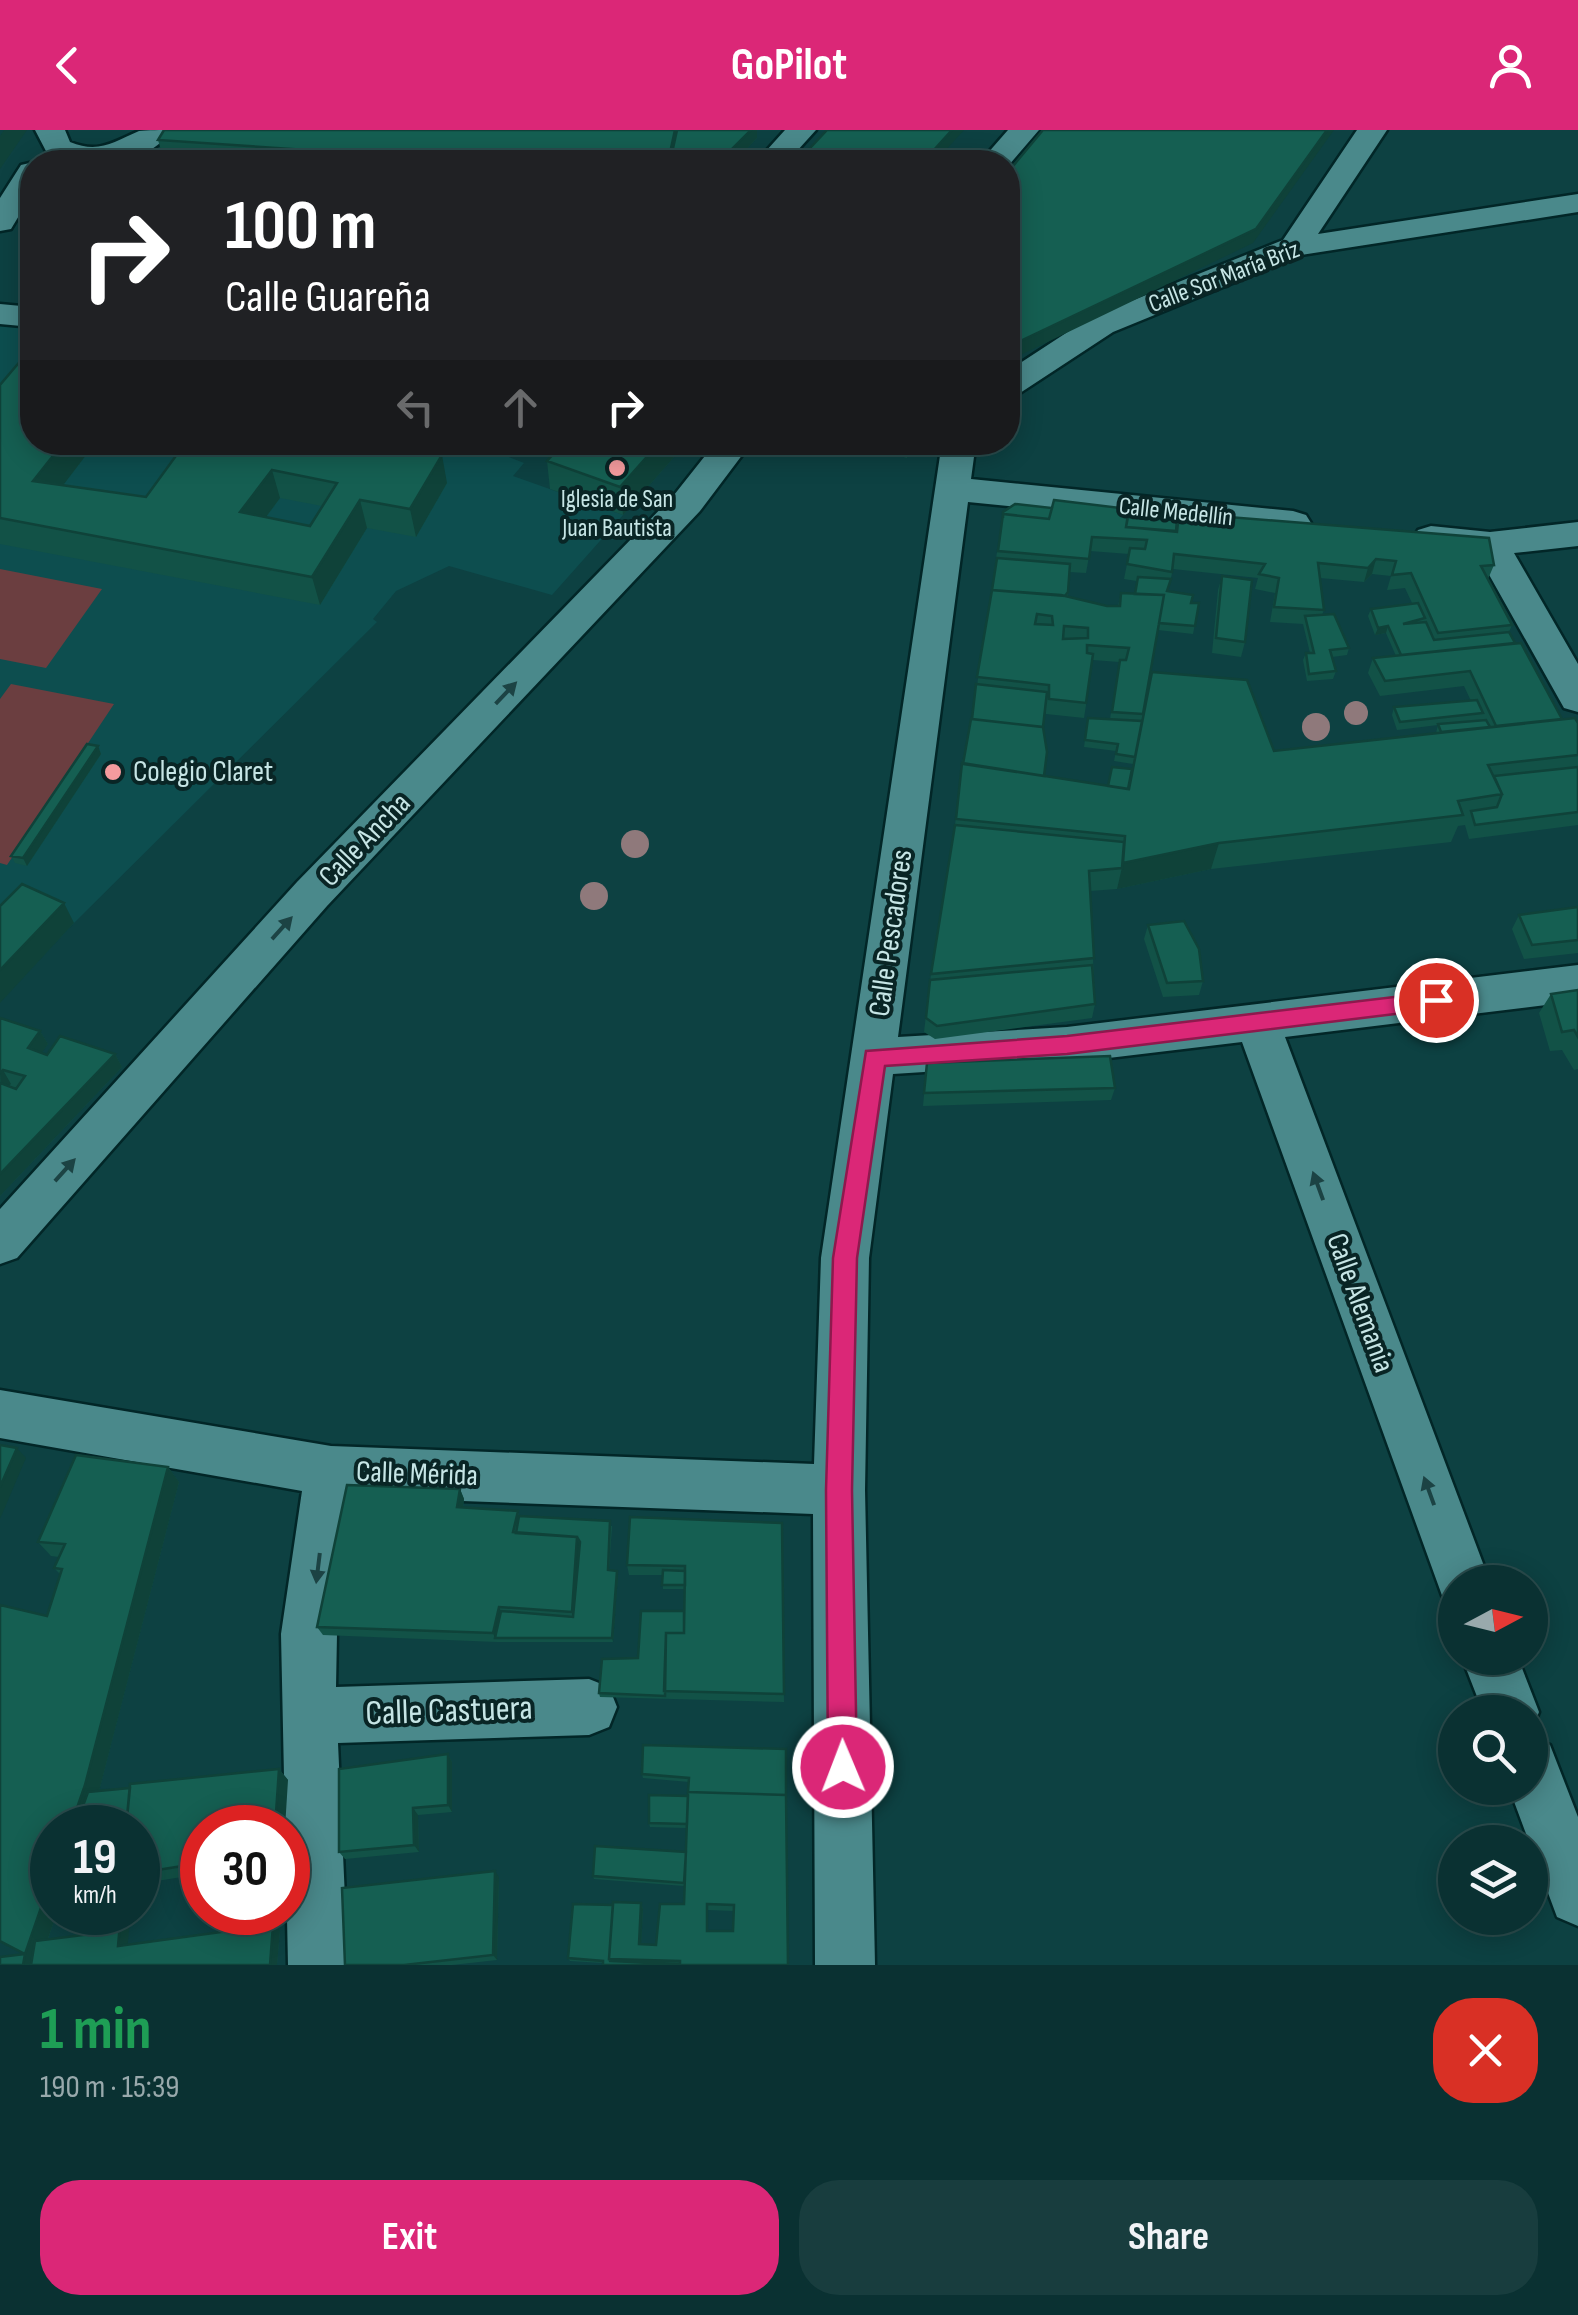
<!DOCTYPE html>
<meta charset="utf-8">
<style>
body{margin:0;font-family:"Sofia Sans Condensed",sans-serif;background:#183d3e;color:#f1f3f6;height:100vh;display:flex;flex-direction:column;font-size:38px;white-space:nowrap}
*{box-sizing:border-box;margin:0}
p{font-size:32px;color:#99a9ac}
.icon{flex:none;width:55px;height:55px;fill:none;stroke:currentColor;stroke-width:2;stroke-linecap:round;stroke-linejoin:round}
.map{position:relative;height:1835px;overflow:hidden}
.details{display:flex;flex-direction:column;background:#0a3132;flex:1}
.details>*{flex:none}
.hud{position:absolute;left:20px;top:20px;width:1000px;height:305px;border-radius:40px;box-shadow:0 5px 25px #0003,0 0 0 2px #2a4c4d;background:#202124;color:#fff;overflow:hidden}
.needle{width:65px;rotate:83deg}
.controls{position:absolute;left:1438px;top:1435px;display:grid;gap:20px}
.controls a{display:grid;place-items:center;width:110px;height:110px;border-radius:50%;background:#0a3132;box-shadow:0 5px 25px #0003,0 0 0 2px #2a4c4d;font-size:50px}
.speed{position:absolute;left:30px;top:1675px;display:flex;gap:20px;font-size:50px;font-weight:700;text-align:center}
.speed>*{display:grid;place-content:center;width:130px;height:130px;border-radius:50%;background:#0a3132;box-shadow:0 5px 25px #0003,0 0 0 2px #2a4c4d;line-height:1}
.speed small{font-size:25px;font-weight:400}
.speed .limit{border:15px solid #d22;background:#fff;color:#111}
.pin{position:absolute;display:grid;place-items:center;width:85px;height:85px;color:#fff;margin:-42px;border:5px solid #fff;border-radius:50%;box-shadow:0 2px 10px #0007}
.me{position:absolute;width:110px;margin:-55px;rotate:359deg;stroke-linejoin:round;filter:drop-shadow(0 0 8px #0008)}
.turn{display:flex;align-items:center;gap:35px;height:210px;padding:0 40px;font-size:45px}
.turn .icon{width:130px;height:130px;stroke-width:2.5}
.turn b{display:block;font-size:70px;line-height:85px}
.lanes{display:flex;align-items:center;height:95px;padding:0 40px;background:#0003;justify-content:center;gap:50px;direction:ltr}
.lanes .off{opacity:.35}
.round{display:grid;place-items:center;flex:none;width:105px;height:105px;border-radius:40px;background:#183d3e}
.head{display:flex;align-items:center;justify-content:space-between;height:170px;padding:0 40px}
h1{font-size:60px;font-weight:700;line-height:75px;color:#1e9e55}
.cta{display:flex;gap:20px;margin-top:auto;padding:20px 40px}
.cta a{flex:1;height:115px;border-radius:40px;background:#db2777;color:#fff;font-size:40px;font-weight:700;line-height:115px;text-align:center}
.cta a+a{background:#183d3e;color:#f1f3f6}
header{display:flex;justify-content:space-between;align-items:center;height:130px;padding:0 40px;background:#db2777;color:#fff;font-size:45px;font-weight:700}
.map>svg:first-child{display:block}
.built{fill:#0d4e4f}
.green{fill:#6b3e40}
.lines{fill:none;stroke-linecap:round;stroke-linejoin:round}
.street-casing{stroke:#022627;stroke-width:5}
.street{fill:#4a898b;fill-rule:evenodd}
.tree{fill:#8f797b}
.wall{fill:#125247;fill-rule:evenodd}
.shaded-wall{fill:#0f4239}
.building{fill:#155f52;stroke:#0f4239;stroke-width:2.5;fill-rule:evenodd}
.oneway{fill:#1c4344}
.route{fill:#db2777;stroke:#8e194d;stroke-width:2.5}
.poi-dot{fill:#f59b9e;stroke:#092525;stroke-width:4}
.labels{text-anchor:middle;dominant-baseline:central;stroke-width:8;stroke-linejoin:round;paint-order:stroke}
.far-street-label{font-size:25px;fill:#c6e5e5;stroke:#092525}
.far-poi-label{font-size:25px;fill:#c6e5e5;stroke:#092525}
.poi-label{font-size:30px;fill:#c6e5e5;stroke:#092525;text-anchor:start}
.street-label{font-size:30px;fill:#c6e5e5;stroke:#092525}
.near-street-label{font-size:35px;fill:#c6e5e5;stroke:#092525}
</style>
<header><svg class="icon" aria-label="back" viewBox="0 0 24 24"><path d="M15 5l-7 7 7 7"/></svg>GoPilot<svg class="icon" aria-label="person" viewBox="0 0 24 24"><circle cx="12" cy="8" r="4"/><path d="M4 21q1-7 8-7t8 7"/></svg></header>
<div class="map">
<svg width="1578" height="1835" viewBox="0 0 1578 1835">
<rect width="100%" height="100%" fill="#0d4142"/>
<path class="built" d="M0 184 32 187V312L511 313 501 324 524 333 513 346 623 385 552 465 449 436 396 461 373 489 377 492 74 793 0 872Z"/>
<path class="green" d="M0 439 102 459 46 538 0 529Z
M11 554 114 574 7 735 0 733V569Z"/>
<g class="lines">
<defs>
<path id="street" d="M35 0H65L70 12C99 24 113 12 139 1 147 0 162 0 172 0 144 39 87 40 47 23Z
M785 0H816L787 32H756Z
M1008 0H1039L1008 36V32H980Z
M1357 0H1387L1318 104 1578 64V82L1301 125 1113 202 1020 263 1008 266V241L1089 188 1283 110Z
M34 32 32 64 11 99 0 101V68L21 35Z
M0 174 32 177V197L0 194Z
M716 312H752L700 381 327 776 17 1128 0 1134V1079L297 752 674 365Z
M942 312H976L971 349 1293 381 1306 385 1311 393 1306 401 1293 405 968 372 898 907 1067 897 1578 835V871L1285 907 1490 1452H1455V1475L1444 1471 1242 912 1067 933 893 944 869 1128 865 1360 875 1835H815L813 1384 354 1367 337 1504 336 1557 589 1549 609 1557 617 1577 609 1597 589 1605 338 1613 348 1835H288L281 1504 302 1361 0 1308V1260L331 1316 814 1334 821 1128Z
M1578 392V416L1514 423 1578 534V582L1564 578 1478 425 1418 416 1413 408 1418 400 1431 396 1490 402Z
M1462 1528H1518L1539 1582 1531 1602 1530 1582H1483Z
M1530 1606 1550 1615 1578 1687V1796L1557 1787 1509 1658H1530Z"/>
</defs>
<use href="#street" class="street-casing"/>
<use href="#street" class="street"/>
</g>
<g class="tree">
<circle cx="1356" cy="583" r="12"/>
<circle cx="1316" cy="597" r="14"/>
<circle cx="635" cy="714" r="14"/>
<circle cx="594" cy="766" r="14"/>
</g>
<path class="wall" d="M164 0H757V8L734 32H134L163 27 158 10Z
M0 255 32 312H96L63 355 146 367 186 312 414 320 447 353 416 407 367 398 320 475 0 414ZM280 368 322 376 310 396 266 387Z
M564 312H683V317L623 385 550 359 547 331Z
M852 312H909L907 328Z
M1003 382 1128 387 1494 435 1488 449 1512 495 1509 502 1515 513 1562 589 1578 593V695L1469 709 1465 695 1458 696 1451 712 1211 739 1117 759 1090 761 1095 874 1092 888 935 909 924 902 931 844 955 695 962 633 972 589ZM1090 421 1129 424 1124 449 1137 451 1135 464 1121 463 1118 476H1107L1068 467 1069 442 1086 443ZM1173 439 1258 448 1255 459 1275 463 1270 492 1303 494 1310 523H1306L1303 530 1307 551 1333 549 1336 541 1332 527 1347 525 1349 518 1322 485 1324 480 1320 448 1364 452 1372 444 1391 446 1387 460 1405 458 1412 473 1371 479 1368 486 1375 505 1386 503 1396 526 1373 528 1368 543 1380 566 1464 556 1471 571 1394 577 1392 585 1397 600 1438 595 1436 603 1274 621 1144 581 1158 500 1193 504 1199 473H1191L1168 461ZM1093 530 1119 532 1110 589 1088 588 1084 617 1116 621 1114 631 1133 634 1132 639 1108 656 1044 646 1043 597 1046 569V584L1084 588Z
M1222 446 1245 512 1241 527 1212 523 1218 460Z
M98 616 101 624 27 736 15 733 11 726Z
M1578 777V823L1524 829 1512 799 1519 785Z
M1148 795 1203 851 1199 865 1163 867 1144 809Z
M1578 860V939L1574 940 1562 920 1550 921 1539 883 1551 864Z
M0 888 40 901 48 914 41 923 47 925 115 924 122 937 0 1066Z
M927 933 1115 958 1111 970 923 976Z
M168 1337 179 1352 99 1661 279 1639 288 1650 202 1698V1772H200L188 1763V1746L138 1754V1698H52V1782H57L48 1809 84 1805 131 1782 127 1815 273 1795 280 1800 277 1835H0L25 1824 32 1828 47 1486 61 1445 54 1438 59 1427 51 1426 38 1412Z
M460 1359 464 1369 463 1377 518 1381 519 1386 612 1396 609 1440 618 1446 613 1512H497L323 1505 317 1497Z
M782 1393 784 1572 600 1567 599 1563 638 1528 684 1481 685 1459H663L662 1445H629L627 1435Z
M786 1619 788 1835 603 1833 570 1831 568 1828 613 1775 641 1773 643 1779 641 1814 656 1815 684 1774V1756L594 1749 593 1746 686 1722V1698L650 1697 649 1693 688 1666 689 1652 643 1648 642 1644ZM708 1780 734 1781 733 1801H708Z
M448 1624 452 1632V1682L418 1685 419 1722 345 1729 339 1722Z
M499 1747 497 1830 452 1835H345Z"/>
<path class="shaded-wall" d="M4 0H27L0 39V6Z
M751 0H757V8L734 32H719Z
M952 0H964L935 32H923Z
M1327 0H1334L1253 113 1008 231V217Z
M64 312H96L45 379 33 351Z
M396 312H419L399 345 393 317Z
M660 312H683V317L623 385 620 357Z
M442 325 447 353 416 407 410 379Z
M272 340 280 368 249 410 240 382Z
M360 370 367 398 320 475 312 447Z
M1376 429 1372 444 1364 452 1368 438Z
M1388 496 1386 503 1375 505 1378 498Z
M98 616 101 624 27 736 23 728Z
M1219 713 1211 739 1117 759 1123 733Z
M64 773 74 793 0 873V840Z
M40 901 48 914 35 932 28 918Z
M115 924 122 937 0 1066V1044Z
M3 940 11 954 1 963 0 943Z
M17 1318 26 1328 0 1389V1357Z
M168 1337 179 1352 98 1665 87 1698H70Z
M460 1359 464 1369 461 1387 457 1377Z
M577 1407 580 1416 574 1491 572 1482Z
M617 1441 618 1446 613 1512 612 1508Z
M499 1477 503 1486 495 1508 493 1503Z
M448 1624 452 1632V1682L448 1675Z
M279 1639 288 1650 285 1698H275Z
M413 1678 418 1685 419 1722 414 1715Z
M495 1741 499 1747 497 1830 493 1825Z
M52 1746V1782H57L40 1832 25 1824Z
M641 1773 643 1779 641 1820 639 1814Z
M121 1782H131L127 1821 118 1816Z
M273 1795 280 1800 277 1835H270Z
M25 1824 40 1832V1835H23Z"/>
<path class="building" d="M164 0H675L668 32H486L158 10Z
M677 0H751L719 32H670Z
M827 0H952L923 32H797Z
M1043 0H1327L1256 99 1008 217V42Z
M138 25 239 32H134Z
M22 229 32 231V312H64L33 351 146 367 186 312H396L393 317 442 325 410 379 360 370 312 447 0 388V255ZM272 340 337 353 310 396 240 382Z
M564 312H660L620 357 547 331Z
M1054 370 1129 379 1126 397 1177 402 1179 383 1489 408 1494 435 1481 436 1512 495 1438 503 1411 443 1392 445 1396 431 1376 429 1368 438 1318 433 1324 480 1274 477 1279 448 1259 444 1265 434 1174 424 1172 442 1127 434 1130 418 1145 419 1147 410 1092 407 1089 429 998 421 1003 384 1049 389Z
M1015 374 1052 378 1049 389 1003 384V388V382Z
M1128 387 1177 390 1176 401 1126 397Z
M997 428 1070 434 1068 462 1065 466 992 460Z
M1222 446 1252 450 1245 512 1216 508Z
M1138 447 1171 449 1167 461 1193 465 1191 473H1199L1195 496 1159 493 1164 465 1135 464Z
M992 460 1061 465 1107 476H1120L1121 463 1164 465 1143 584 1112 582 1120 530H1126L1129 518 1087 515V523L1093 524 1086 573 1049 569V555L977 547ZM1037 484 1052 486 1053 495 1035 494ZM1064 496 1088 498V508L1063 509Z
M1418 473 1425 488 1403 494 1426 492 1434 510 1509 502 1515 513 1401 525 1388 496 1378 498 1371 479Z
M1334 484 1349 518 1330 520 1336 541 1309 544 1306 523H1314L1305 486Z
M1521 513 1562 589 1496 596 1470 541 1385 551 1373 528Z
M1152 542 1247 550 1274 621 1575 588 1578 593V625L1488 635 1502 664 1458 671 1463 685 1219 713 1123 733 1125 706 956 689 962 633 1129 659Z
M976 554 1047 562 1043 597 972 589Z
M1477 570 1483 583 1400 592 1394 577Z
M1088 588 1142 591 1135 627 1116 624 1118 614 1085 610Z
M971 589 1043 597 1047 622 1044 646 963 634Z
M1486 590 1490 597 1441 602 1438 594Z
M87 614 98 616 23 728 11 726Z
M1112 637 1132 639 1128 659 1108 656Z
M1578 637V682L1475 695 1471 681 1497 677 1502 664 1494 646Z
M955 695 1124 712 1122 738 1089 741 1094 828 931 844Z
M22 754 64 773 0 840V776Z
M1578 777V810L1532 815 1519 785Z
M1184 791 1199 819 1203 851 1167 853 1148 795Z
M1092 835 1095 874 937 896 926 888 930 850Z
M1578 860V907L1574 900 1562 902 1551 864Z
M0 888 40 901 28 918 47 925 60 906 115 924 0 1044V953L16 959 25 946 3 940 0 943Z
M1110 926 1115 958 924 963 927 933Z
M0 1315 17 1318 0 1357Z
M76 1325 168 1337 85 1655 70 1698H52V1746L25 1824 0 1811V1475L47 1486 62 1439 54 1438 65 1414 38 1412Z
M347 1355 460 1359 457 1377 518 1381 513 1402 577 1407 572 1482 499 1477 493 1503 317 1497Z
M519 1386 610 1391 608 1440 617 1441 612 1508H495L501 1481 573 1487 580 1412 577 1407 516 1403Z
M630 1387 782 1393 784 1564 664 1561 666 1503H684L685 1436 627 1435Z
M663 1440 685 1441V1455H662Z
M641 1481H684V1503H666L665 1566 599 1563 602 1529 638 1528Z
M643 1615 786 1619V1666V1665L688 1662 689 1648 642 1644Z
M448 1624V1675L413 1678 414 1715 339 1722V1639Z
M279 1639 275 1698H202V1762L188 1763 189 1735 138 1743V1698H126L130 1654Z
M130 1658 126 1698H75L88 1662Z
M688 1662 786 1665 788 1835H680V1831L609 1829 613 1772 641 1773 639 1814 656 1815 660 1774H684ZM707 1774 734 1775 733 1801H707Z
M649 1665 688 1666 687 1694 649 1693Z
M595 1716 686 1722 684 1753 593 1746Z
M495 1741 493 1825 404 1835H345L342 1758Z
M573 1774 613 1775 609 1829 610 1831 680 1834V1835H603V1831L568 1828Z
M86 1782H121L118 1816 273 1795 270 1835H31L35 1811 84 1805Z
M25 1824 23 1835H0V1827Z"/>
<defs><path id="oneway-solid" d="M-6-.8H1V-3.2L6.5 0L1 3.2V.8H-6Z" transform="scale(2.5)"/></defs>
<g class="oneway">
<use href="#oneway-solid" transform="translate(506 563) rotate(-46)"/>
<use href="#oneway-solid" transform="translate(282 798) rotate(-48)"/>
<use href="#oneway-solid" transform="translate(65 1040) rotate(-48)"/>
<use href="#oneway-solid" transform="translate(1318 1056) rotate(-110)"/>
<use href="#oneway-solid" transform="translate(1429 1361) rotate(-110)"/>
<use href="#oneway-solid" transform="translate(318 1438) rotate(97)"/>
</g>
<path class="route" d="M1436 862 1447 870 1436 879 1067 924 885 936 857 1128 852 1360 857 1637 853 1647 843 1651 832 1647 828 1637 826 1360 833 1128 866 921 1067 906Z"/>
<g class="poi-dot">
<circle cx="617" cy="338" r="10"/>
<circle cx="113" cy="642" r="10"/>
</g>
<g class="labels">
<g class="far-street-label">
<text transform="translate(1224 147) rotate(-21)">Calle Sor María Briz</text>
<text transform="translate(1176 382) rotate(6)">Calle Medellín</text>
</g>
<g class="far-poi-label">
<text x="617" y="369">Iglesia de San<tspan x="617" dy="29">Juan Bautista</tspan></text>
</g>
<g class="poi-label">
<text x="133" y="642">Colegio Claret</text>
</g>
<g class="street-label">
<text transform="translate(365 710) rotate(-46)">Calle Ancha</text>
<text transform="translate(891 803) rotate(-82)">Calle Pescadores</text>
<text transform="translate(1360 1173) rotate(70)">Calle Alemania</text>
<text transform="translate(417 1344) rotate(2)">Calle Mérida</text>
</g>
<g class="near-street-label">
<text transform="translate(449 1581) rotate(-2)">Calle Castuera</text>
</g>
</g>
</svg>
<div class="controls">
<a><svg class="needle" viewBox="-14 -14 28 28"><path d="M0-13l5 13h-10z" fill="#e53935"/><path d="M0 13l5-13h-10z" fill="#99a9ac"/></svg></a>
<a><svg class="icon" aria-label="search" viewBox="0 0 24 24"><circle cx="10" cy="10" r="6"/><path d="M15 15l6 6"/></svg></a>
<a><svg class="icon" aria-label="layers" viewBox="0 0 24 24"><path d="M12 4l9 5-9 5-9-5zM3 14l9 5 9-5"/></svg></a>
</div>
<div class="speed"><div>19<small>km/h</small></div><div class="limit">30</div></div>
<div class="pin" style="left:1436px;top:870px;background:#d93025"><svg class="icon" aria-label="arrive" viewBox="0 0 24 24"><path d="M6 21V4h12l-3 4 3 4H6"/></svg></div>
<svg class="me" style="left:843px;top:1637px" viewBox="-20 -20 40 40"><circle r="17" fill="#db2777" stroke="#fff" stroke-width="3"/><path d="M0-11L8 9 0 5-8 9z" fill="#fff"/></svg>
<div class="hud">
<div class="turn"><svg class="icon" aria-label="right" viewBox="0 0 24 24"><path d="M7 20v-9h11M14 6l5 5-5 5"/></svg><div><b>100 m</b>Calle Guareña</div></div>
<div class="lanes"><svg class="icon off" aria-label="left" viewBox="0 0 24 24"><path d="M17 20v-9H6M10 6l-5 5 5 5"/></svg><svg class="icon off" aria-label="ahead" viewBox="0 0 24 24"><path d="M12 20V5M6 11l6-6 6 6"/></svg><svg class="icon" aria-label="right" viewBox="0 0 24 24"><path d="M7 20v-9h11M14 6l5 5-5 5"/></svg></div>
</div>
</div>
<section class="details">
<div class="head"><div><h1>1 min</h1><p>190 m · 15:39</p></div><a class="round" style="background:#d93025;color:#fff"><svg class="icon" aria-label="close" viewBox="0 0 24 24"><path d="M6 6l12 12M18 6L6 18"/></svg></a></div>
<div class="cta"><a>Exit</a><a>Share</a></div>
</section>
